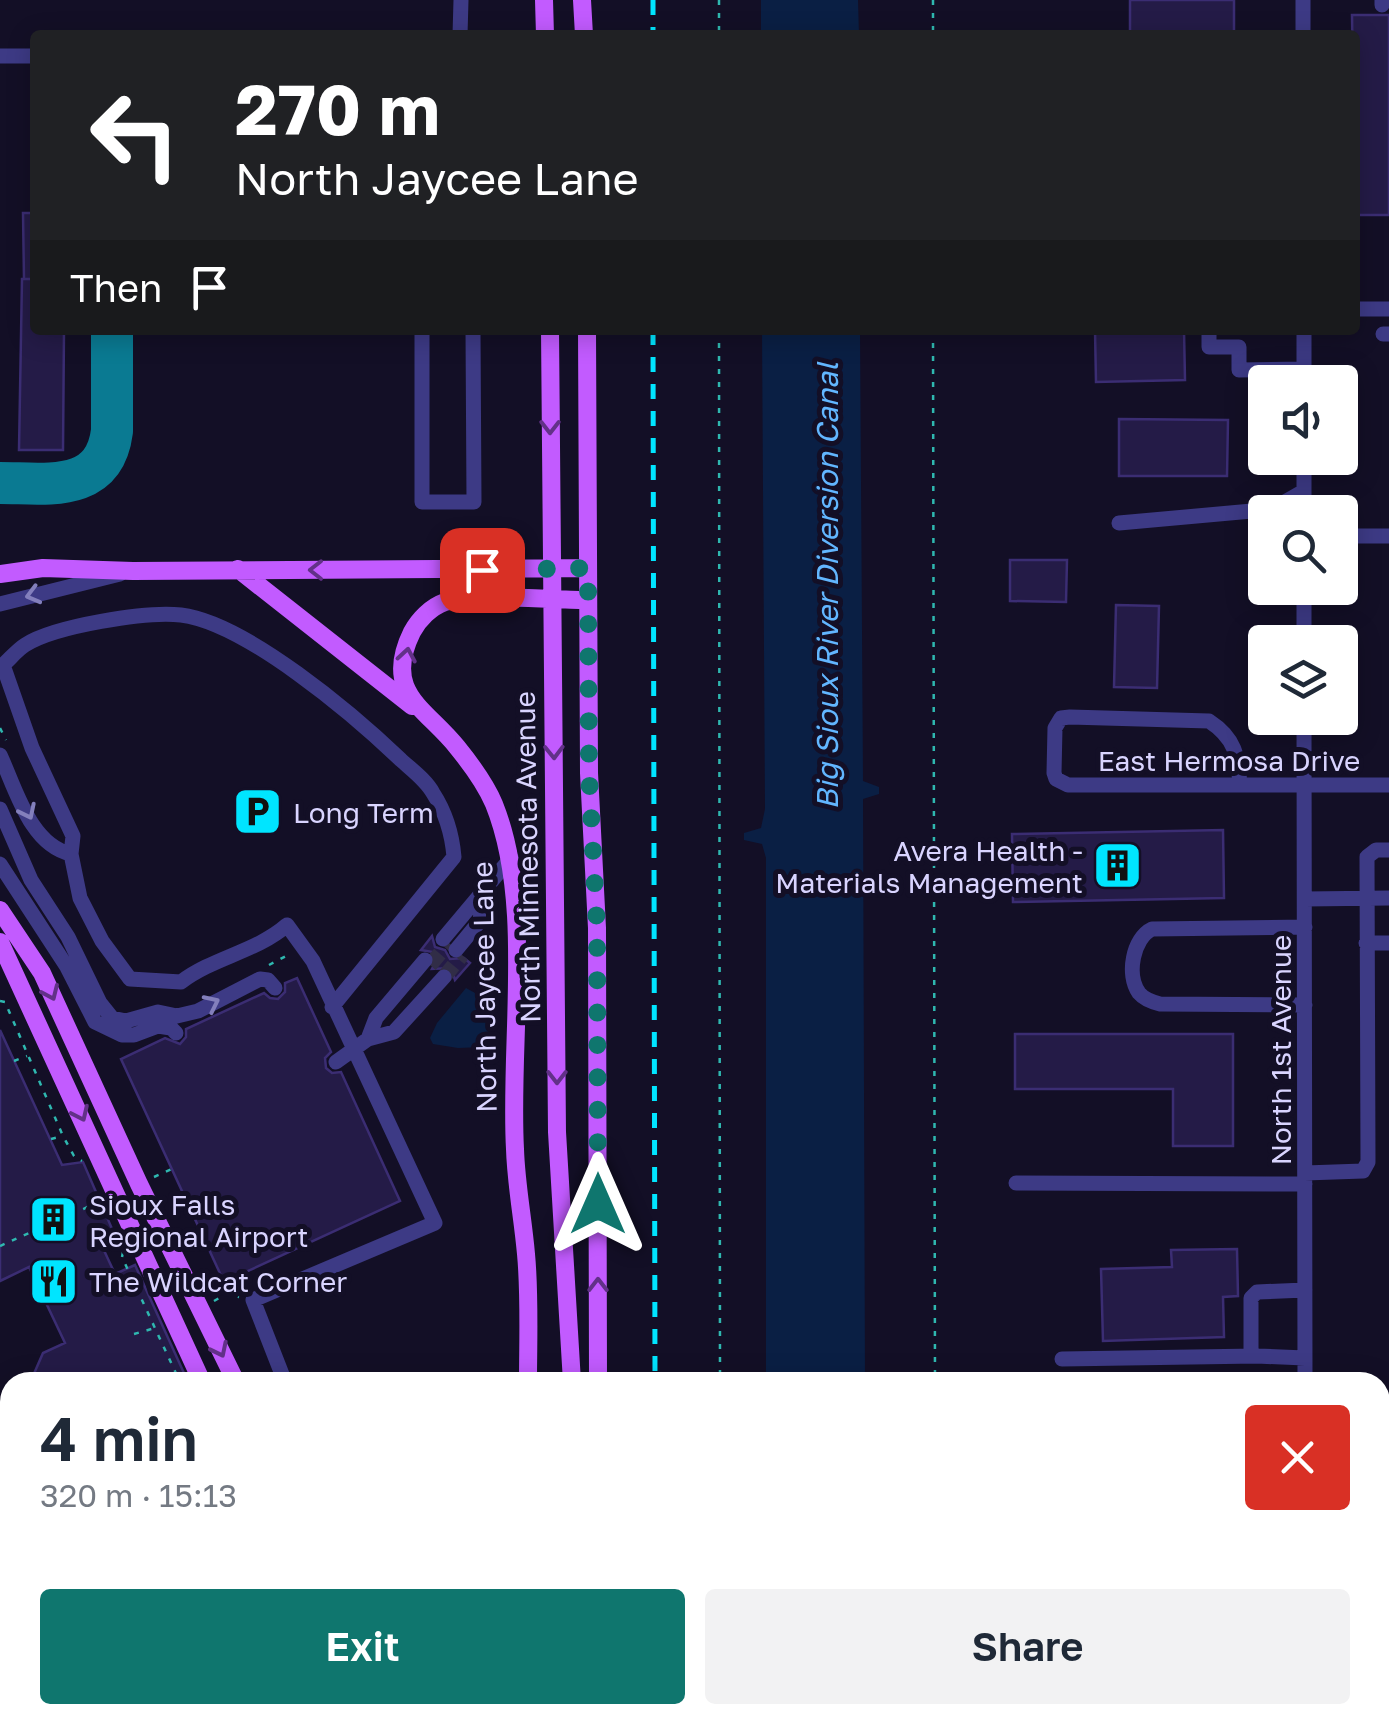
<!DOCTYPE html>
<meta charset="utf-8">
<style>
body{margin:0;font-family:"Golos Text",sans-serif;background:#f2f2f3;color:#1f2937;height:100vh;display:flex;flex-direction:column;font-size:38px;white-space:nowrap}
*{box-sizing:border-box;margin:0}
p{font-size:32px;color:#747a83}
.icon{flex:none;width:55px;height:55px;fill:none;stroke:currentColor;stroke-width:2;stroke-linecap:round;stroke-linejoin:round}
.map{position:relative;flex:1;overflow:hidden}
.panel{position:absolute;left:0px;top:1372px;width:1390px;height:352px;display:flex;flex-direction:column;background:#fff;border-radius:30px 30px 0 0;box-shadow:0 5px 25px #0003}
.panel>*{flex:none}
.banner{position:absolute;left:30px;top:30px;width:1330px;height:305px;border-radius:10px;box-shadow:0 5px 25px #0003;background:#202124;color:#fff;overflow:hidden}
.tools{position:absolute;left:1248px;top:365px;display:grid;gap:20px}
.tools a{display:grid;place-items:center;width:110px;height:110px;border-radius:10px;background:#fff;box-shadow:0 5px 25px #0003;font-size:50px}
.pin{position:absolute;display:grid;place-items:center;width:85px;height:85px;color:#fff;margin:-42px;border-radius:20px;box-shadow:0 5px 15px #0006}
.me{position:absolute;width:110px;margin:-55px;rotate:0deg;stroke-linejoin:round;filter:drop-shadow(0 0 8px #0008)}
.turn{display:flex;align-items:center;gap:35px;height:210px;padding:0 40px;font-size:45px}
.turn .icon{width:130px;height:130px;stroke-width:2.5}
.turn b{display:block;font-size:70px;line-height:85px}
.then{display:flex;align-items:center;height:95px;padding:0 40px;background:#0003;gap:20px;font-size:38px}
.round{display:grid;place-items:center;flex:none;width:105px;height:105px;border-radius:10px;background:#f2f2f3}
.overview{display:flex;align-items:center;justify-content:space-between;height:170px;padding:0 40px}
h1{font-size:60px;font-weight:600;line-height:75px}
.action{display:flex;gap:20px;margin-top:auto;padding:20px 40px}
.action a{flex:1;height:115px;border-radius:10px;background:#0f766e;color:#fff;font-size:40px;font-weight:600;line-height:115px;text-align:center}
.action a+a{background:#f2f2f3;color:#1f2937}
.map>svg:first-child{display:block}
.green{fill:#12302f}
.water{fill:#0a1f44}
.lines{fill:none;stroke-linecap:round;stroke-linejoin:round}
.taxiway{stroke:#0a7a92;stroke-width:42}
.building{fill:#241b47;stroke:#3b2d73;stroke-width:2.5}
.minor-tunnel{stroke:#312d47;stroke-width:15;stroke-dasharray:15 8;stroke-linecap:butt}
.path{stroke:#2fb8b0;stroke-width:2.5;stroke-dasharray:5 8;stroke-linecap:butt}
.minor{stroke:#3d3a85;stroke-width:15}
.major{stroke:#c25bff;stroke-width:18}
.rail{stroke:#00e5ff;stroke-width:5;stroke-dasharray:15 12;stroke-linecap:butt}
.oneway{stroke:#623188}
.oneway2{stroke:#837fbc}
.route{stroke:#0f766e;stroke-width:18;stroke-dasharray:0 32.4}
.labels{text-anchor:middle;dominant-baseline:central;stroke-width:10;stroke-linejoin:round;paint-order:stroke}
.street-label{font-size:28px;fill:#d9d4ff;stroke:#130f26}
.poi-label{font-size:28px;fill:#d9d4ff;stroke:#130f26;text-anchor:start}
.water-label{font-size:30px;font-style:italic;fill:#62b6ff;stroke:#130f26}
</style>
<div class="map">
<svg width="1389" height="1724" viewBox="0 0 1389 1724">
<rect width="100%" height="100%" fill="#130f26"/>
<path class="green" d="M0 1663 10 1684V1715H25L29 1724H0Z"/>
<path class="water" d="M761 0H858L859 35H761Z
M762 330H860L863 781 879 787V794L863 799 865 1382H766V858L762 844 744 840V833L761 828 765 809Z
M466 988 484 998 489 1034 482 1047 458 1048 433 1044 430 1038 437 1023Z
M766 1715H864V1724H766Z"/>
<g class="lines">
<path class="taxiway" d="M0 483C47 483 104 494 112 431V330"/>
</g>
<path class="building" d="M1130 0H1234V35H1130Z
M1352 15H1389V215H1355Z
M23 213H35V279H24Z
M22 279H35V330H64L63 450H19Z
M1095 330H1184L1185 380 1096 382Z
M1119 419 1228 420 1227 476H1119Z
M1010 560H1067L1066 602 1010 601Z
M1116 605 1159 606 1157 688 1114 687Z
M1223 830 1224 898 1013 902 1012 834Z
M432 936 435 947 445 950 450 959 464 958 470 963 455 980 451 968 432 969 436 961 433 952 421 950Z
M297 978 331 1052 325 1058 326 1068 332 1073 341 1072 400 1201 224 1282 121 1059 165 1038 180 1044 186 1037V1029L264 993 270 998 278 999 285 992V983Z
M0 1030 62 1165 83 1162 116 1238 101 1244 115 1274 135 1265 188 1382H36L33 1376 43 1353 65 1343 29 1267 0 1281Z
M1015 1034H1233V1146H1173V1089H1015Z
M1237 1249 1238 1296 1223 1297 1224 1337 1103 1341 1101 1269 1172 1267 1171 1250Z"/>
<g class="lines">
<path class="minor-tunnel" d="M430 965 449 943
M444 977 462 955"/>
<path class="path" d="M719 0V35
M933 0V35
M719 330 720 1382
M933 330 935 1382
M0 728 6 740
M269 965 288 955
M0 1001 5 1002 63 1136 74 1156 82 1161
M14 1061 27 1056
M51 1139 63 1136
M154 1177 172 1169
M0 1246 99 1202
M123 1252 122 1257 180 1382
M214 1301 226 1294 239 1297
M134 1334 155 1328
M325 1715 329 1724
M721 1715V1724
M936 1715V1724
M301 1724 311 1715"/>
<path class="minor" d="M1303 0V35
M1382 0V5
M460 35 461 0
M0 56H35
M1355 309H1389
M422 330V502H474L473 330
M1209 330V347H1239V370L1304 369
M1383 334H1389
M1304 382V330
M1304 458V512
M1119 523 1263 510 1276 507 1304 491
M1340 536H1389
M1304 588V642
M0 604 120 574
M1304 718 1305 1382
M0 755C16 789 30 845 71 854
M1240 785C1238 755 1235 738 1209 721L1070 717 1061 718 1055 728 1054 773 1056 779 1068 785H1389
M0 809 31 880 68 937 100 1003 112 1018 126 1021 158 1012 177 1016 198 1011 260 979 268 980 275 988
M0 864 67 967 95 1022 122 1035H134L158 1026 171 1028 176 1033
M1305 899 1389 898
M1305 927 1152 929C1133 938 1126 975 1139 993 1144 999 1152 1002 1160 1004L1305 1005
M443 939 511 858
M1366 943H1389
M456 950 480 921 482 903
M368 1039 394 1032 444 977
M336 1062 368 1039 376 1018 425 960
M1305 1173 1363 1171 1368 1162 1367 857 1376 850H1389
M1016 1183 1305 1184
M1305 1290 1257 1292 1251 1298V1353L1257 1356 1305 1358
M1062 1359 1257 1356
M285 1382 253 1300 435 1223 313 961 287 925C256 952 214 957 181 982L130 979 102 941 80 898 71 854 73 836 32 748 3 665C10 659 17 650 25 645 54 626 147 611 181 615 246 623 354 715 401 760 412 770 426 780 433 793 446 813 452 833 454 857L332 1007
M258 1715 262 1724
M411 1715 419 1724
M1306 1715V1724
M188 1724 207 1715
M351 1724V1715"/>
<path class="major" d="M544 0 545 35
M582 0 584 35
M550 330 557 1132 572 1382
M587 330 589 773 597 928 598 1382
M238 569 412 706
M0 574 43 568 133 571 588 568
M0 910 42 973 139 1184 236 1382
M0 942 202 1382
M528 1382C528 1340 530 1296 526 1254 523 1219 516 1184 515 1149 509 1042 534 903 494 804 486 785 470 763 457 747 426 708 382 693 412 632 419 619 431 607 445 602 471 593 556 600 588 600
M368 1715 373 1724
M519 1715V1724
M567 1715V1724
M591 1715 592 1724"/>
<path class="rail" d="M653 0V35
M653 330 655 1382
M656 1715V1724"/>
</g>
<defs><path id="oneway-chevron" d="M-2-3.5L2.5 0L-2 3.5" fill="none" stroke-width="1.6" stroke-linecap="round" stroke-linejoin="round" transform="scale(2.5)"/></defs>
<g class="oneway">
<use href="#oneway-chevron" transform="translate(550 427) rotate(90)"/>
<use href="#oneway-chevron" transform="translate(316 570) rotate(-180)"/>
<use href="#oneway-chevron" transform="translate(407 655) rotate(-80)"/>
<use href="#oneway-chevron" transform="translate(554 752) rotate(89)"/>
<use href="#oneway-chevron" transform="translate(51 993) rotate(66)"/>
<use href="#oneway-chevron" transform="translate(557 1077) rotate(90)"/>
<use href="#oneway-chevron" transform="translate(81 1114) rotate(65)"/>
<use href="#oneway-chevron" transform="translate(598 1285) rotate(-90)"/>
<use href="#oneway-chevron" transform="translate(220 1350) rotate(64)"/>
</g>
<g class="oneway2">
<use href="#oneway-chevron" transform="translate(33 595) rotate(165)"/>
<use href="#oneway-chevron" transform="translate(28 812) rotate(64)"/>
<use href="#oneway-chevron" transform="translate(212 1003) rotate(-26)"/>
</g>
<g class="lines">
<path class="route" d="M482 570 588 568 589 773 597 928 598 1204"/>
</g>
<defs>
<symbol id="parking-square" viewBox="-11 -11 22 22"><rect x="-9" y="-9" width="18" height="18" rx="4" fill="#00e5ff" stroke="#130f26"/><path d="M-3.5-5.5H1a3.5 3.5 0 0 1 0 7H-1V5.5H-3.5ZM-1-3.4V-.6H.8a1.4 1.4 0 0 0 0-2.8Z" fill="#111"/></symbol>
<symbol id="building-square" viewBox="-11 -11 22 22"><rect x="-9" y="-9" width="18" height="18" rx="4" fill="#00e5ff" stroke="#130f26"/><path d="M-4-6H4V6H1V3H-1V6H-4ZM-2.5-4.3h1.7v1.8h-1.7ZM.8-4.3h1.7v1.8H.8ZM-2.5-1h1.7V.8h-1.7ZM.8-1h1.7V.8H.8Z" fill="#111"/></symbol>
<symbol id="restaurant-square" viewBox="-11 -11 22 22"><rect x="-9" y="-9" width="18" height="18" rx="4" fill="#00e5ff" stroke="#130f26"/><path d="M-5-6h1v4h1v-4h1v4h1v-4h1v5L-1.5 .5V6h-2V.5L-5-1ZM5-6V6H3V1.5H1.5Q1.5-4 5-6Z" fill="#111"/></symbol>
</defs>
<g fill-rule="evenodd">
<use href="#parking-square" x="230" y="784" width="55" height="55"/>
<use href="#building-square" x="1090" y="838" width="55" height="55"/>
<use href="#building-square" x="26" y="1192" width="55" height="55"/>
<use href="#restaurant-square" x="26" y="1254" width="55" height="55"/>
</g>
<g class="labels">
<g class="street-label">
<text x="1229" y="760">East Hermosa Drive</text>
<text transform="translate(527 857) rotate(-91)">North Minnesota Avenue</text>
<text transform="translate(484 987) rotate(-91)">North Jaycee Lane</text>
<text transform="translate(1280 1050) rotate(-90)">North 1st Avenue</text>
</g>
<g class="poi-label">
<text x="293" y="812">Long Term</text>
<text x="1083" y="850" text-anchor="end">Avera Health -<tspan x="1083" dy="32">Materials Management</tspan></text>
<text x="89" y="1204">Sioux Falls<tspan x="89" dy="32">Regional Airport</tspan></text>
<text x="89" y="1281">The Wildcat Corner</text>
</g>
<g class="water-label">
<text transform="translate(827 586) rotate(-90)">Big Sioux River Diversion Canal</text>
</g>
</g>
</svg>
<div class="tools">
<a><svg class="icon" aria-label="sound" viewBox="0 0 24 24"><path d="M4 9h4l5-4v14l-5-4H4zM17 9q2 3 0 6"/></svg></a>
<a><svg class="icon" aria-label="search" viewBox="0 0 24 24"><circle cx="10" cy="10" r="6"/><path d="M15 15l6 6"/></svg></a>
<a><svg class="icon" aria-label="layers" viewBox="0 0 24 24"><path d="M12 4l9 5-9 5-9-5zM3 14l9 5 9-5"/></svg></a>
</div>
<div class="pin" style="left:482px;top:570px;background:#d93025"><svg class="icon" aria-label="arrive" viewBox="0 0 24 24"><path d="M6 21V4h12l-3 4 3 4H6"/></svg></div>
<svg class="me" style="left:598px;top:1204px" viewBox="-20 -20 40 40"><path d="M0-17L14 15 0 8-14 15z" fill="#0f766e" stroke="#fff" stroke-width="4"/></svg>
<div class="banner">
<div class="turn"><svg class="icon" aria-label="left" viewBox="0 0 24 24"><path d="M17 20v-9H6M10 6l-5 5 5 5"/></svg><div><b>270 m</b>North Jaycee Lane</div></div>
<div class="then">Then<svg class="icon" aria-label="arrive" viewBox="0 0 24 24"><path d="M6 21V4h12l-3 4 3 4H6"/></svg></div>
</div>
<section class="panel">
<div class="overview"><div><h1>4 min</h1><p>320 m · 15:13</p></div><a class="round" style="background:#d93025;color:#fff"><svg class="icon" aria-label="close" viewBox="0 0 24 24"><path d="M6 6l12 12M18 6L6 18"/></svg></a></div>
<div class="action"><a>Exit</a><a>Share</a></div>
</section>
</div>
